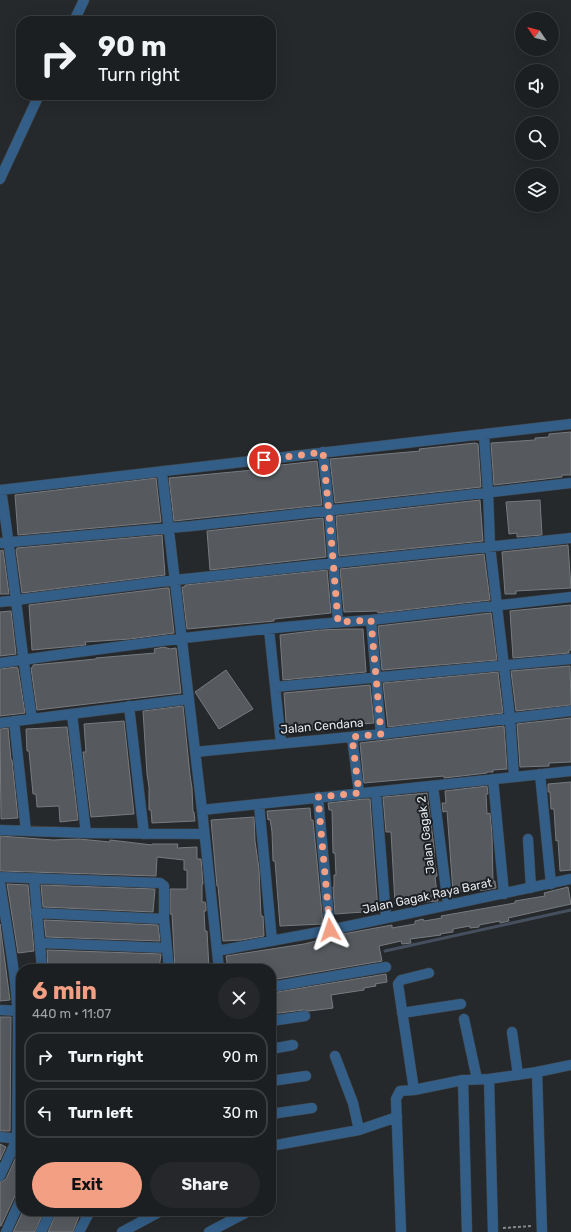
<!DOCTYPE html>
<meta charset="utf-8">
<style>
body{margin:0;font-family:Rubik,sans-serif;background:#25272a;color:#f1f3f6;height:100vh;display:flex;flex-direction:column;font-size:15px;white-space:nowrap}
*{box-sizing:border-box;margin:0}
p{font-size:13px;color:#a0a2a5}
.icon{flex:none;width:22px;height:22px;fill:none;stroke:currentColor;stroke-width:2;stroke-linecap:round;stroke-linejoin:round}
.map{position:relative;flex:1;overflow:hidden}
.panel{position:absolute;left:16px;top:964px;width:260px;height:252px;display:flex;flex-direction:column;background:#1c1f21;border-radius:16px;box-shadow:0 4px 16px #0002,0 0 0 1px #3a3d3f}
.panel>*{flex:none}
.top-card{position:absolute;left:16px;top:16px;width:260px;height:84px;border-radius:16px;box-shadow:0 4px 16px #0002,0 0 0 1px #3a3d3f;background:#1c1f21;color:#f1f3f6;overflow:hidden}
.needle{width:26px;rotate:305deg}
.buttons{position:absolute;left:515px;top:12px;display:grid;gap:8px}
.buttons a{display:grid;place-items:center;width:44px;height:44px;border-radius:50%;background:#1c1f21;box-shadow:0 4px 16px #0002,0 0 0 1px #3a3d3f;font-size:20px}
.pin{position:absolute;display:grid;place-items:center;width:34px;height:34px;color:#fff;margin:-17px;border:2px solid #fff;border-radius:50%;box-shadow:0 1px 4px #0007}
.me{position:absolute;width:44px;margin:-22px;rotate:355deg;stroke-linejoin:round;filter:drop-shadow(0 0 3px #0008)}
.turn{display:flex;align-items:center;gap:14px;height:84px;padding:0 16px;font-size:18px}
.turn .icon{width:52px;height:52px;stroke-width:2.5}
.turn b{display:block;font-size:28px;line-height:34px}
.round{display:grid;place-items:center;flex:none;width:42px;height:42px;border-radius:21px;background:#25272a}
.headline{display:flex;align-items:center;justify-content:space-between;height:68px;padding:0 16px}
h1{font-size:24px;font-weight:700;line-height:30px;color:#f39f83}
.button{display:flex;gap:8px;margin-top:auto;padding:8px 16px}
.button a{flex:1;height:46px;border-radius:24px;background:#f39f83;color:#111;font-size:16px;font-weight:700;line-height:46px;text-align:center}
.button a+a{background:#25272a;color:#f1f3f6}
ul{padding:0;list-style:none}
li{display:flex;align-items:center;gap:12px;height:50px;margin:0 8px 6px;padding:0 8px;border:2px solid #3a3d3f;border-radius:16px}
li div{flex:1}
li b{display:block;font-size:15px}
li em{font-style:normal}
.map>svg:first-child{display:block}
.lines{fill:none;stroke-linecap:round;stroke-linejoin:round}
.stream{stroke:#454f5e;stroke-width:3}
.building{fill:#565a5e;stroke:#777b7f}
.minor-casing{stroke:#404447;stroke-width:11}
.path{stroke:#86898c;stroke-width:2;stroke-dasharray:3 2;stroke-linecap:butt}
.minor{stroke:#335e87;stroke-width:10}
.route{stroke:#f39f83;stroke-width:7;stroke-dasharray:0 12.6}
.labels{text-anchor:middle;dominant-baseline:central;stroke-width:4;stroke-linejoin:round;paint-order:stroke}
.street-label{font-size:12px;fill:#e6e9eb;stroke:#1c1f23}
</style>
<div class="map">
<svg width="571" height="1232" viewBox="0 0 571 1232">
<rect width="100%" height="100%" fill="#25292c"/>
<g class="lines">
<path class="stream" d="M385 951 571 910"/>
</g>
<path class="building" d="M571 432V475H562V477L494 485 491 443 535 440V438L549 437V434Z
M475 443 478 444 481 487 335 503 330 459 420 451 419 449Z
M317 461 322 505 174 521 169 478 264 469 263 467Z
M156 478 161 522 18 535 15 495Z
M480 500 483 541 339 556 336 516Z
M540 500 542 535 517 537V533L509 534 506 502Z
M323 518 326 557 210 570 207 531Z
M162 535 165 575 22 593 16 550 17 548Z
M568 545 571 588 516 591V594H505L502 552Z
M3 550 9 594H0V551Z
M484 554 490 600 378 613 377 611 344 612 340 569Z
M327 570 331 613 274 619V621L187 629 182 587H185V585Z
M166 588H169L174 633 130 639 85 642 86 645 65 647 32 650 29 605Z
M571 605V650H569V653L513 658 510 611Z
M11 611 16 654 0 656V612Z
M491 613 497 660 382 670 378 626Z
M347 629H363L366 672 283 680 280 635 320 630Z
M164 647 170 649 176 648 181 693 37 710 31 668 33 667V665L96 659V658L155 653 154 649Z
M570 666 571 705 516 711 511 671Z
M17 667 18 669 25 713 0 716V669Z
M226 670 253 709 219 729 195 692Z
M498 672 503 713 388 727 383 683Z
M370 685 374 723 361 724V727L343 728V729L319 731 318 729 298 731V733L287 734 284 693Z
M183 706 190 775 192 788 193 812H194L195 821 152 823 151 810H149V787L147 774 143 711Z
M571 718V762L549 763V766L520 767 517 724Z
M124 721 134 814 91 817 83 752H86L84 724Z
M504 726 507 769 493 770V772H487V773L444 778V776L364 783 360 743Z
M67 727 78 820 60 822 59 806 37 807 36 794H33L29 751H27L26 729Z
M8 728 11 760H12L18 818 1 819 0 729Z
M571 782V870L560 871 558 840 556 841 554 809H551L550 792H548V784Z
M487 786 488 794H486L487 814 490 813 492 835 493 881H495L496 888 485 890 453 892 447 811 443 812 442 803H446L445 791Z
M427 793 434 847 435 868H436L437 876 435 877 438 901 395 904 391 832H386L383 797Z
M364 799H370L378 911 335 914 333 887H334V875H336L335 853H333L332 810H329L328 803Z
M310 808 311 820H313L323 924 280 926 275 861H273L272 832 270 819 268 820 267 811Z
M254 817 255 841 259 869 261 916H263L264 936 242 940 223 941 218 886H217L211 820Z
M0 836 53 840 79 839 110 842V840L152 845V844H178L177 848 197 847V859H201L203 884H202V902H205L206 906V911H204L205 931H207L209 969H175L172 914H170V889H187V870H184V860L157 857 156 876 0 871Z
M7 884 28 885 34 951 18 953Z
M41 885 155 889 153 912 43 907Z
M568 887 571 904 508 918 509 921 500 923V921L479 925V927L470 928V926L453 929V932L440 934 441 935 410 939 411 943 402 944 401 941 379 946 382 961 271 980V969H228L226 956 304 944 316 941V939L392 925V928L415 924V921L423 919 424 921 442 918 441 916 515 903V901L545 896 544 893Z
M44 920 158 925 160 941 46 937Z
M0 924 10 1000 0 1001Z
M47 950 161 954 159 969H48Z
M386 974 387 982 375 984 376 986 364 988V990L331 995 333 1008 309 1011 304 1010 271 1014V993Z
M0 1017H11L10 1131H0Z
M0 1144 6 1147 0 1160Z
M21 1146V1193L18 1194 15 1196 1 1226H0V1182L3 1181 6 1179Z
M23 1211H44L35 1232H13Z
M57 1211H81L73 1232H48Z"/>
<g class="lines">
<defs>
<path id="minor" d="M74 21 84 0
M0 179 39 95
M484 435 488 492 490 546 510 718 514 777
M323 452 329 510 338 622
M162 472 202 810 219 969
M0 490 571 424
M1 490C13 566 20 643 32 719
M0 543 192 526 571 483
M0 602 175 580 571 538
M371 620 381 734
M269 629 281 743
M0 663C123 646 247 628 371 620L571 597
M275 687 571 659
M129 706 144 834
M72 714 86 833
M14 721 26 831
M0 723 189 699
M352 737 359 793
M195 752 381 734 571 711
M540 774 551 884
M493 779 504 894
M433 786 448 905
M376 792 386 918
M318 797 330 930
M259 804 272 941
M202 810 571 771
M0 830 86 833 204 834
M528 839 531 888
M0 877 160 883 164 886V919L169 969
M34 879 42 969
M0 883C7 930 17 977 18 1025L17 1139 0 1176
M36 913 164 919
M41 943 167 948
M217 951 330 930 571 879
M271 987 386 967
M0 1010 21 1011
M402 1013 461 1004
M464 1019 477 1079
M271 1021 305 1016
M512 1032 518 1075
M271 1049 293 1045
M335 1056 353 1103 359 1130
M537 1072 542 1232
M489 1079 493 1232
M463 1080 467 1232
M271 1081 306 1076
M414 1090 398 984 401 980 429 973
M271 1114 312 1108
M0 1137 21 1139
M271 1146 359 1130 397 1117
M6 1232 21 1199
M41 1232 51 1211
M79 1232 90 1211
M122 1232 161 1211
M209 1232 249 1211
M401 1232 396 1099 400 1091 414 1090 463 1080 489 1079 537 1072 571 1065"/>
</defs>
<use href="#minor" class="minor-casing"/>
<path class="path" d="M503 1228 532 1226"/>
<use href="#minor" class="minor"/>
</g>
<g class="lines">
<path class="route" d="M264 460 323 452 330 523 338 622 371 620 381 734 352 737 359 793 318 797 330 930"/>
</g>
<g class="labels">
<g class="street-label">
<text transform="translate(322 726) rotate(-5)">Jalan Cendana</text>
<text transform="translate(426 835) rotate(-97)">Jalan Gagak 2</text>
<text transform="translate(427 896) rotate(-12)">Jalan Gagak Raya Barat</text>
</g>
</g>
</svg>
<div class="buttons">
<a><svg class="needle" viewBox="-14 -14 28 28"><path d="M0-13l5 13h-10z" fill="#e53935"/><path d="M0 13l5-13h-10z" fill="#a0a2a5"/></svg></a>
<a><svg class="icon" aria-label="sound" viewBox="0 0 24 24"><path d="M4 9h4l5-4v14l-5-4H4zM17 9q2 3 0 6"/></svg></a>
<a><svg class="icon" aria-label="search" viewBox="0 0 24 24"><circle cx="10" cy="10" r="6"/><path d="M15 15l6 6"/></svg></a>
<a><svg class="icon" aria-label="layers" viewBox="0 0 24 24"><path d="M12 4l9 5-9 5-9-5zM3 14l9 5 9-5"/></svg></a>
</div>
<div class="pin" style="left:264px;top:460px;background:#d93025"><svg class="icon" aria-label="arrive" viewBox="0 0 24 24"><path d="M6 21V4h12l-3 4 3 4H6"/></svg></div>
<svg class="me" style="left:330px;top:930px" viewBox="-20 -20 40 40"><path d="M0-17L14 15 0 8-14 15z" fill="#f39f83" stroke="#fff" stroke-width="4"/></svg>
<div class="top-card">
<div class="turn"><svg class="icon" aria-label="right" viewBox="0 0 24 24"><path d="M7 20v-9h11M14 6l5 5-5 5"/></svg><div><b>90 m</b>Turn right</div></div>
</div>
<section class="panel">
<div class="headline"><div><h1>6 min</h1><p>440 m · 11:07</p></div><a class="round"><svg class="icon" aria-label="close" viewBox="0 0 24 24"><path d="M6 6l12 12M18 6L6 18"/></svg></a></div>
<ul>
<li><svg class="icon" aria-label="right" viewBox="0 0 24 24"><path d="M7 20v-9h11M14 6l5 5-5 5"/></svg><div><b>Turn right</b></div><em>90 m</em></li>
<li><svg class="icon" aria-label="left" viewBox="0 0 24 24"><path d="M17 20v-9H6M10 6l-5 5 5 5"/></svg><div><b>Turn left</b></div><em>30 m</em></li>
</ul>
<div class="button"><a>Exit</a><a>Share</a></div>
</section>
</div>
